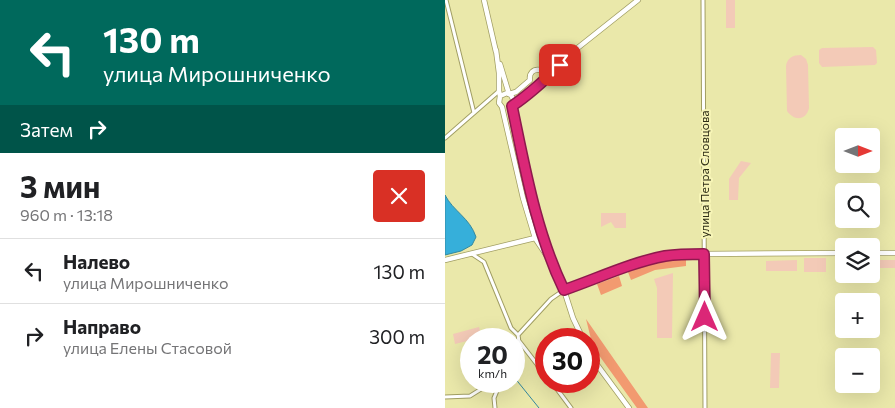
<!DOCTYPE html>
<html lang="ru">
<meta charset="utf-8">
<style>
body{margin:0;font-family:Commissioner,sans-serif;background:#f2f2f2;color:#202124;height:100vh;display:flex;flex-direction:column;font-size:19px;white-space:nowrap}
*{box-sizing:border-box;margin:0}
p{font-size:16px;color:#757577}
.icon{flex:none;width:28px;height:28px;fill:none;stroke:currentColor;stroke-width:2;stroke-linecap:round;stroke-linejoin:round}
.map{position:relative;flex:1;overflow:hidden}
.sheet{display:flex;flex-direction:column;background:#fff;width:445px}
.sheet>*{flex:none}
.guide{background:#00695c;color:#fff;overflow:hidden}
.needle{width:32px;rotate:90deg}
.fabs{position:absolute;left:390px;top:128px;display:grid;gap:10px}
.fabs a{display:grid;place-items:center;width:45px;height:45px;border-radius:5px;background:#fff;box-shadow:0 5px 20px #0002;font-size:25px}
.speed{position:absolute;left:15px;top:328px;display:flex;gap:10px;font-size:25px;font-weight:700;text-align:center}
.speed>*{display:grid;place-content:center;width:65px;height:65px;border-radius:50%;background:#fff;box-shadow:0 5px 20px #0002;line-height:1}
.speed small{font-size:12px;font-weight:400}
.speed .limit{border:8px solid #d22;background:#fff;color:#111}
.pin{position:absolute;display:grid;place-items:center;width:42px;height:42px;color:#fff;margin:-21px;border-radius:10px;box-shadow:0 2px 8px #0006}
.me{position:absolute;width:55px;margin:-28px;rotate:0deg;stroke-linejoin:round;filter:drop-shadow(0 0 4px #0008)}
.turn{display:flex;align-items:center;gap:18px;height:105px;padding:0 20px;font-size:22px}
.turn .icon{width:65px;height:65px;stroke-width:2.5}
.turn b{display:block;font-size:35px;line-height:42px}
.then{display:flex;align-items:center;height:48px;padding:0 20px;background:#0003;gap:10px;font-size:19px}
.round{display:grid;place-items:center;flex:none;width:52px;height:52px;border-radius:5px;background:#f2f2f2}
.summary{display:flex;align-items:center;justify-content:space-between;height:85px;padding:0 20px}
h1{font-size:30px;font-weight:700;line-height:38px}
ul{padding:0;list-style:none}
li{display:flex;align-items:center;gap:15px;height:65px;padding:0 20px;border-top:1px solid #e0e0e0}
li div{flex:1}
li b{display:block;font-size:19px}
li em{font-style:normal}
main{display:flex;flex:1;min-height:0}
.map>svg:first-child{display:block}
.green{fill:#f3cab7}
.forest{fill:#f29a70}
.water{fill:#36afda;stroke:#34889f}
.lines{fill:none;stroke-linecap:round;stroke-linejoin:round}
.stream{stroke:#34889f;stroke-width:1}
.minor-casing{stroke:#a19e63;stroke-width:5}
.tertiary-casing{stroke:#a19e63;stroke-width:6}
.secondary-casing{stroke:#a19e63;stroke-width:6}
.minor{stroke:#fff;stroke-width:3}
.tertiary{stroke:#fff;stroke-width:4.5}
.secondary{stroke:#fff;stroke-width:4.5}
.route-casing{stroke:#8e194d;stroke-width:12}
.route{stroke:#db2777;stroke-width:9}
.labels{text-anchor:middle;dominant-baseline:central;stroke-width:4;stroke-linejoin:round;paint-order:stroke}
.street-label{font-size:12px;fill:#2e2d15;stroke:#f7f5b7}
</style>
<main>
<section class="sheet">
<div class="guide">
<div class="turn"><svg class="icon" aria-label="left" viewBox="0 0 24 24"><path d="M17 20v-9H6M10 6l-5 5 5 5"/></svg><div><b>130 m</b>улица Мирошниченко</div></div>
<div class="then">Затем<svg class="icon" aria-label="right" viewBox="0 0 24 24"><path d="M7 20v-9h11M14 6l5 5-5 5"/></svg></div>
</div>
<div class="summary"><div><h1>3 мин</h1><p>960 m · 13:18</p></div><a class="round" style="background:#d93025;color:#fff"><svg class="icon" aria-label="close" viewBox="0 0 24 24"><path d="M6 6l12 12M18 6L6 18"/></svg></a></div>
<ul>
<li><svg class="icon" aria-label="left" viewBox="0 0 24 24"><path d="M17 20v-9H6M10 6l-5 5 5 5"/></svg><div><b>Налево</b><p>улица Мирошниченко</p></div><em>130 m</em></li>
<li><svg class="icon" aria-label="right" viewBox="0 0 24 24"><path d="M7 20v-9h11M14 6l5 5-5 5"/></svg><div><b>Направо</b><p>улица Елены Стасовой</p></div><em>300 m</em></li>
</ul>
</section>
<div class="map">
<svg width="450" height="408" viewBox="0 0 450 408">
<rect width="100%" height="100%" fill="#eae8aa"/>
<path class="green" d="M281 0H290V28H281Z
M428 47 431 50 432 63 430 65 377 67 374 63V50L377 48Z
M356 55 361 59 363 65 364 108C361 121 349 121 342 111L341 66C342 58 348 55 356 55Z
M296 161 306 163 294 178 293 200H284V179Z
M156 213H181V228H170L166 222 156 227Z
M359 258H381V272H359Z
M352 260V271H321V261Z
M427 260H450V268H427Z
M228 273 227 338H212V288L209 279Z
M34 327 37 338 26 339V340L10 344 8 334Z
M326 353H335L334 388H325Z"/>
<path class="forest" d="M241 258V266L210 270 186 280 183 272 205 263Z
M174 276 177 286 156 295 152 284Z
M141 319 203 408H192L148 347Z"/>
<path class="water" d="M0 195C8 211 25 218 31 237L27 245 16 251 0 255Z"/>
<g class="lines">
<path class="stream" d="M69 377 94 408"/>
<defs>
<path id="minor" d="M1 0 29 113
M258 0 260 408
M0 138 54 91
M27 254 39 262 66 328 73 335
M74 341 101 376
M69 358C73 351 75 344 73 335L106 299 119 290
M106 381 126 408
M0 397 25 396 49 381
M50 408 49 398 56 381"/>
<path id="tertiary" d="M64 94 71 92 85 80C84 73 88 69 95 70L120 58
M67 106 97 83 125 54 193 0
M426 253H450
M119 290C151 279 184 263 218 257 230 254 243 255 256 254L399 253"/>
<path id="secondary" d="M39 0 51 52
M51 50 54 73V91L55 96 54 103 57 107 78 198 90 238 102 256
M55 64 64 94
M55 96 62 93 66 95 68 99 67 106 76 149 96 232 106 261 119 290 128 318 138 339
M0 260 90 238 93 237 96 232
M144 350 150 362 184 408"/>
</defs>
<use href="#minor" class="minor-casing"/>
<use href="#tertiary" class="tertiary-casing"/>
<use href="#secondary" class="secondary-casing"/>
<use href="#minor" class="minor"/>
<use href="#tertiary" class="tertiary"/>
<use href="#secondary" class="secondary"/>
</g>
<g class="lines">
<defs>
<path id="route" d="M115 65C100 80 85 94 67 106 80 168 91 232 119 290 151 279 187 262 220 256 233 254 246 254 259 254L260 317"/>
</defs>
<use href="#route" class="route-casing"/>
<use href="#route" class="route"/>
</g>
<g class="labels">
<g class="street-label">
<text transform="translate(259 174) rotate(-90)">улица Петра Словцова</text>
</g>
</g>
</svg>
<div class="fabs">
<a><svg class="needle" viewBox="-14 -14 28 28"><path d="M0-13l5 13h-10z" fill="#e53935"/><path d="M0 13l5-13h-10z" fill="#757577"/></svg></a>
<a><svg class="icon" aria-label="search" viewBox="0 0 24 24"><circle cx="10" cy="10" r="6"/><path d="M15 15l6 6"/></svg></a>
<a><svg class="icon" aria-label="layers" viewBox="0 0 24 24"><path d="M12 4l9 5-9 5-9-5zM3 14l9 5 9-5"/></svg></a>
<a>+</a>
<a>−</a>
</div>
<div class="speed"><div>20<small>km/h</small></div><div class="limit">30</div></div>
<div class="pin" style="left:115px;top:65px;background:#d93025"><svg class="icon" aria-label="arrive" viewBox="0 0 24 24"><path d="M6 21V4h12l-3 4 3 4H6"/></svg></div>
<svg class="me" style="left:260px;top:317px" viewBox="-20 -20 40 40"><path d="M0-17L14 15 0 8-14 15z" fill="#db2777" stroke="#fff" stroke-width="4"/></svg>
</div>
</main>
